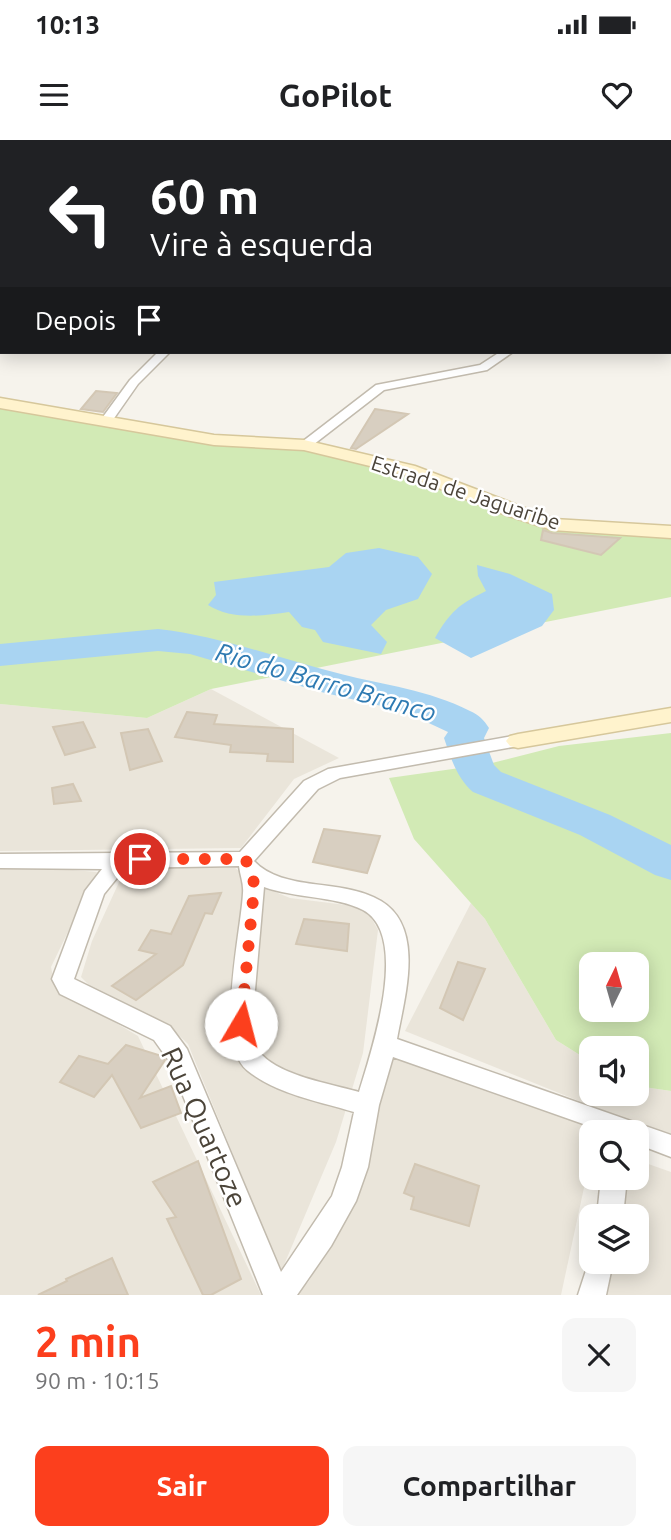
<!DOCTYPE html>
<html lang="pt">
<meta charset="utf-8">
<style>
body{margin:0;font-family:Ubuntu,sans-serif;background:#f6f6f6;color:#202124;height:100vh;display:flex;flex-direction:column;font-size:26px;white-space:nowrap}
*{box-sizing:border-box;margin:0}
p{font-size:23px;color:#757577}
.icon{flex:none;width:38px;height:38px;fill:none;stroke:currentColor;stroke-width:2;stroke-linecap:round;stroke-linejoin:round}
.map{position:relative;height:1155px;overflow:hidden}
.side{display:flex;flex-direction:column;background:#fff;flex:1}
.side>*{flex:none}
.top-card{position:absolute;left:0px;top:0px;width:672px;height:214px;box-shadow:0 4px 18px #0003;background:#202124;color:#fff;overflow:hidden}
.needle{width:46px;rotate:5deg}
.controls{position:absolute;left:579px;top:812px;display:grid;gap:14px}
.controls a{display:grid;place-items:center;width:70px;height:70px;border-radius:14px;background:#fff;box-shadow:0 4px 18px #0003;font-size:35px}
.pin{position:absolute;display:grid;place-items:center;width:60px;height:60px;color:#fff;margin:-30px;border:4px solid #fff;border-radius:50%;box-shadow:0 2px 7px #0007}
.me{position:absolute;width:77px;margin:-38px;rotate:8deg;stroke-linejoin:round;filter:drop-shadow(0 0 5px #0008)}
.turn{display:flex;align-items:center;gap:24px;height:147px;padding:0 35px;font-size:32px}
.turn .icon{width:91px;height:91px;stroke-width:2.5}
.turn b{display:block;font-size:49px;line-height:60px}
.then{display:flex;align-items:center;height:66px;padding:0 35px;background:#0003;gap:14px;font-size:26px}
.round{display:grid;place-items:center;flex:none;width:74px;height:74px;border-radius:14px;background:#f6f6f6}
.headline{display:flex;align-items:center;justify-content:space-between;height:119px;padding:0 35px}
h1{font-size:42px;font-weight:700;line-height:52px;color:#fc3f1d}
.button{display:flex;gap:14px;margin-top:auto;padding:14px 35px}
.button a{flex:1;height:80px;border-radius:14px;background:#fc3f1d;color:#fff;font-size:28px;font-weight:700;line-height:80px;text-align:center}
.button a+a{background:#f6f6f6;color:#202124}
.status{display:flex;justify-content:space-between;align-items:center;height:49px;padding:0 35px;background:#fff;direction:ltr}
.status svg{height:19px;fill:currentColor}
header{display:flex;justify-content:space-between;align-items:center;height:91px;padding:0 35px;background:#fff;font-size:32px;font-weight:700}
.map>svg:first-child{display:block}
.residential{fill:#eae5da}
.green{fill:#d2eab5;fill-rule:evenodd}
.water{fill:#a9d4f2}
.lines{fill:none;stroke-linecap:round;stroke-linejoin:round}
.river{fill:#a9d4f2;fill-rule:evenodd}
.building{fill:#d8cfc1;stroke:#d3c7b4;stroke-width:2}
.street-casing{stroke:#c2bbae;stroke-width:3}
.secondary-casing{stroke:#d6c79b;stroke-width:3}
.street{fill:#fff;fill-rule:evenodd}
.secondary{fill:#fff3cd;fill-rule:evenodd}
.route{stroke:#fc3f1d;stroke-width:12;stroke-dasharray:0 21.6}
.labels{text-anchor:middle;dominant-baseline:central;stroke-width:5;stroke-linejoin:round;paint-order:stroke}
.far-street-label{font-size:21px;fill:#4b4439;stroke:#fff}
.water-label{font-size:26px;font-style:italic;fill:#2e7ab2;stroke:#fff}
.near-street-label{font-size:28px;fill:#4b4439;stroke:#fff}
</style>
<div class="status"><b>10:13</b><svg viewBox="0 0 49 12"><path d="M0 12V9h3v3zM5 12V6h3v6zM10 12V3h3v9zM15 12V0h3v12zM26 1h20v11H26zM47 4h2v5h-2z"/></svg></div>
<header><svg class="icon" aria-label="menu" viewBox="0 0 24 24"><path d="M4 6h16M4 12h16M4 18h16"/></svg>GoPilot<svg class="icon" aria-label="heart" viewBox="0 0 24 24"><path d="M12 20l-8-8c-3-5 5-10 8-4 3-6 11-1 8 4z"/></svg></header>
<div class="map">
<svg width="671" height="1155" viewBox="0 0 671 1155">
<rect width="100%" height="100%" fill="#f6f3ec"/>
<path class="residential" d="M211 549 339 618 294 639 241 708 0 711V564L147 578Z
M0 724 97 732 51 827 55 847 138 896 261 1155H0Z
M126 727 235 728 263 747 290 758 346 765 368 772 378 790 363 913 336 1002 281 1132 188 904 166 883 93 849 81 837 92 801Z
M471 763 485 779 556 900 591 922 592 954H637V946L671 951V998L405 891Z
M390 914 598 986 596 992H592L591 1015 561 1155H296L309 1141 345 1077Z
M637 1020 671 1032V1155H600L608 1122H637V1076H618L627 1038H637Z"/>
<path class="green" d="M0 268 298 307 371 323 503 374 671 395V457L211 549 147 578 0 564Z
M671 593V951L637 946V908H592L591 922 556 900 485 779 414 699 389 638 488 624 559 606ZM592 824H637V870H592Z"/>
<path class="water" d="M379 408 418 417 432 434 418 459 386 470 371 485 387 502 381 514 323 502 315 490 302 487 289 472C263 476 231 480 208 465L216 455 214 442 329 427 346 413Z
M477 425 510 434 552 454 554 470 542 486 471 518 435 498C450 472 459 464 486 451L478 436Z"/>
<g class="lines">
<path class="river" d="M158 489C221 496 280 519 341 534 384 545 429 550 470 571 479 575 484 580 489 588L484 598 494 625 501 632 610 675 671 705V740L655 735 580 695 473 652C456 637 451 618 444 598L448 592 403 571 321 552 190 514 158 511 0 526V504Z"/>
</g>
<path class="building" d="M96 251 117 253 103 272 81 269Z
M375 269 408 274 356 309 351 308Z
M543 390 552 393 620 398 601 415 541 400Z
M187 572 217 575 214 584 293 589V622L267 621 268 614 230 612 231 605 175 597Z
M83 582 95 607 65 615 53 587Z
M148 589 162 621 130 630 121 593Z
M73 644 81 661 54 664 52 648Z
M324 689 380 696 367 733 313 722Z
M221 753 212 774 205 773 183 825 136 860 112 846 156 814 139 810 151 790 171 794 189 756Z
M304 779 349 784 347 811 296 804Z
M458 822 485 829 463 880 440 868Z
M126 905 162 916 165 920 140 958 171 946 181 973 141 988 112 935 94 957 60 942 79 916 108 924Z
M198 1021 241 1139 211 1155H203L167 1079 176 1077 153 1042Z
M415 1024 479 1046 469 1086 411 1069 414 1057 404 1053Z
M112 1118 128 1155H38L67 1141 66 1139Z"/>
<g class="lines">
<defs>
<path id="street" d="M66 0H75L77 2H68Z
M0 164H2L0 171Z
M158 212H170L138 244 110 284H102L100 281 130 240Z
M500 212H513L487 230 384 250 309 308H299L298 305 376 245 480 225Z
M518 595 527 601 524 605 340 638 318 649 254 721C269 737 292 741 313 744 336 747 361 749 381 761 426 788 404 859 397 899L671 995V1017L637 1004V992H606L393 917 379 965 368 1027 356 1061 331 1106 297 1155H263L169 921 154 900 60 854 52 839 85 751 102 729 0 728V714L240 712 304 641 328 629ZM239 726C240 735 244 744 243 753 241 793 214 905 248 931 277 954 318 961 354 972L342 1027 332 1056 281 1132 187 909 170 886 74 839 104 754 125 728ZM264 747C294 758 336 756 363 770 411 796 371 912 359 952 331 944 282 936 262 915 254 907 254 895 252 884Z
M601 1038H627L623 1076H597Z
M592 1112V1122H613L606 1155H578Z"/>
<path id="secondary" d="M0 258 214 295 304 300 415 326 554 379 671 386V398L552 390 506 375 403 334 304 310 214 305 0 268Z
M671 568V582L518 608 510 606 506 601 510 596 518 594Z"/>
</defs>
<use href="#street" class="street-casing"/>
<use href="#secondary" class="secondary-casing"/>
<use href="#street" class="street"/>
<use href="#secondary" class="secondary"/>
</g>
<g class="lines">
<path class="route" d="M140 719H245L253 733 254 749 241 884"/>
</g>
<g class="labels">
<g class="far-street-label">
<text transform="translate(466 352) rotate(18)">Estrada de Jaguaribe</text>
</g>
<g class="water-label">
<text transform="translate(326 542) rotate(16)">Rio do Barro Branco</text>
</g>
<g class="near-street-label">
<text transform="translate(205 987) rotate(66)">Rua Quartoze</text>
</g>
</g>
</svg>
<div class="controls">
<a><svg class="needle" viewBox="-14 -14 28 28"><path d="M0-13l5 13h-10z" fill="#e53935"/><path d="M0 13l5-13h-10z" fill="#757577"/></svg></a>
<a><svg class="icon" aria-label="sound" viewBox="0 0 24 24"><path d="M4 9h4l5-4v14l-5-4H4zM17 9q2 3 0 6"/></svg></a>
<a><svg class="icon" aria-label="search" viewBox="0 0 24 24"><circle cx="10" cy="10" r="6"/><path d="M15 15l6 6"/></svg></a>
<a><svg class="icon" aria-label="layers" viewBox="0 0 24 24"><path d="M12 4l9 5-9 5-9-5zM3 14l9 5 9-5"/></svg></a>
</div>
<div class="pin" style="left:140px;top:719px;background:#d93025"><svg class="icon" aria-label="arrive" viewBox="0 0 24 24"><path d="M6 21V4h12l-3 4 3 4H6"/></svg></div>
<svg class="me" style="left:241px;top:884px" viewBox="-20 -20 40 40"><circle r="19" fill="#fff"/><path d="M0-13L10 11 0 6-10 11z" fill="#fc3f1d"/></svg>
<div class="top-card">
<div class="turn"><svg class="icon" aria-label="left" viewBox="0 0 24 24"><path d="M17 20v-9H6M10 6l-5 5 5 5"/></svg><div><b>60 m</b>Vire à esquerda</div></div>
<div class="then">Depois<svg class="icon" aria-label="arrive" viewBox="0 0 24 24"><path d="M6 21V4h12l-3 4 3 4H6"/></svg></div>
</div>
</div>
<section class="side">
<div class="headline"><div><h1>2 min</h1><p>90 m · 10:15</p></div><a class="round"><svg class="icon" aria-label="close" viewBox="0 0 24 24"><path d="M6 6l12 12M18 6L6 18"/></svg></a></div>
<div class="button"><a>Sair</a><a>Compartilhar</a></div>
</section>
